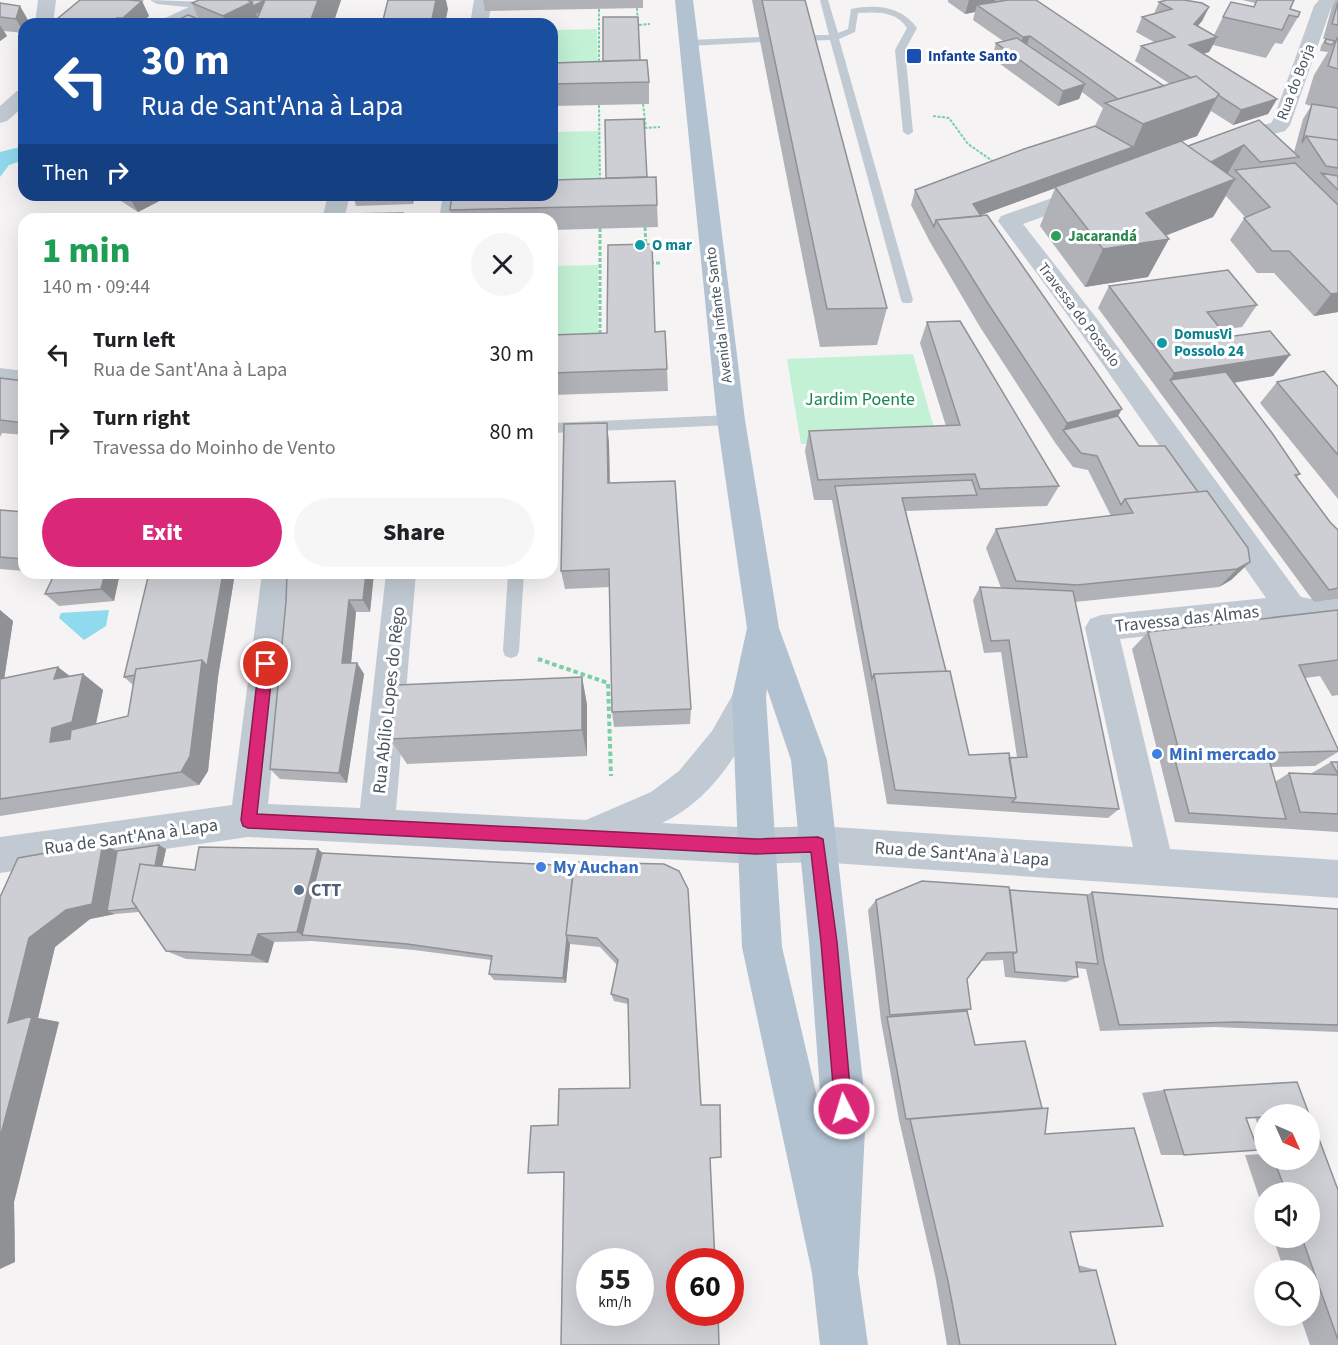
<!DOCTYPE html>
<meta charset="utf-8">
<style>
body{margin:0;font-family:"Source Sans 3",sans-serif;background:#f6f6f6;color:#202124;height:100vh;display:flex;flex-direction:column;font-size:22px;white-space:nowrap}
*{box-sizing:border-box;margin:0}
p{font-size:20px;color:#757577}
.icon{flex:none;width:33px;height:33px;fill:none;stroke:currentColor;stroke-width:2;stroke-linecap:round;stroke-linejoin:round}
.map{position:relative;flex:1;overflow:hidden}
.panel{position:absolute;left:18px;top:213px;width:540px;height:366px;display:flex;flex-direction:column;background:#fff;border-radius:18px;box-shadow:0 6px 24px #0002}
.panel>*{flex:none}
.banner{position:absolute;left:18px;top:18px;width:540px;height:183px;border-radius:18px;box-shadow:0 6px 24px #0002;background:#1a4fa0;color:#fff;overflow:hidden}
.needle{width:39px;rotate:135deg}
.fabs{position:absolute;left:1254px;top:1104px;display:grid;gap:12px}
.fabs a{display:grid;place-items:center;width:66px;height:66px;border-radius:50%;background:#fff;box-shadow:0 6px 24px #0002;font-size:30px}
.speed{position:absolute;left:576px;top:1248px;display:flex;gap:12px;font-size:30px;font-weight:700;text-align:center}
.speed>*{display:grid;place-content:center;width:78px;height:78px;border-radius:50%;background:#fff;box-shadow:0 6px 24px #0002;line-height:1}
.speed small{font-size:15px;font-weight:400}
.speed .limit{border:9px solid #d22;background:#fff;color:#111}
.pin{position:absolute;display:grid;place-items:center;width:51px;height:51px;color:#fff;margin:-26px;border:3px solid #fff;border-radius:50%;box-shadow:0 2px 6px #0007}
.me{position:absolute;width:66px;margin:-33px;rotate:355deg;stroke-linejoin:round;filter:drop-shadow(0 0 4px #0008)}
.turn{display:flex;align-items:center;gap:21px;height:126px;padding:0 24px;font-size:27px}
.turn .icon{width:78px;height:78px;stroke-width:2.5}
.turn b{display:block;font-size:42px;line-height:51px}
.then{display:flex;align-items:center;height:57px;padding:0 24px;background:#0003;gap:12px;font-size:22px}
.round{display:grid;place-items:center;flex:none;width:63px;height:63px;border-radius:32px;background:#f6f6f6}
.overview{display:flex;align-items:center;justify-content:space-between;height:102px;padding:0 24px}
h1{font-size:36px;font-weight:800;line-height:45px;color:#1e9e55}
.cta{display:flex;gap:12px;margin-top:auto;padding:12px 24px}
.cta a{flex:1;height:69px;border-radius:36px;background:#db2777;color:#fff;font-size:24px;font-weight:800;line-height:69px;text-align:center}
.cta a+a{background:#f6f6f6;color:#202124}
ul{padding:0;list-style:none}
li{display:flex;align-items:center;gap:18px;height:78px;padding:0 24px}
li div{flex:1}
li b{display:block;font-size:22px}
li em{font-style:normal}
.map>svg:first-child{display:block}
.green{fill:#c3f1d5}
.water{fill:#90daee}
.lines{fill:none;stroke-linecap:round;stroke-linejoin:round}
.path-far2{stroke:#7ad0a6;stroke-width:2;stroke-dasharray:3 1.5;stroke-linecap:butt}
.path-far1{stroke:#7ad0a6;stroke-width:3;stroke-dasharray:4 2;stroke-linecap:butt}
.path{stroke:#7ad0a6;stroke-width:4;stroke-dasharray:4.5 3;stroke-linecap:butt}
.service{fill:#c1cad2;fill-rule:evenodd}
.pedestrian{fill:#c1cad2;fill-rule:evenodd}
.minor{fill:#c1cad2;fill-rule:evenodd}
.primary{fill:#b3c2d1;fill-rule:evenodd}
.wall{fill:#b0b2b7}
.shaded-wall{fill:#909195}
.building{fill:#cdcfd5;stroke:#909195;stroke-width:1.5;fill-rule:evenodd}
.route{fill:#db2777;stroke:#8e194d;stroke-width:1.5}
.transit-dot{fill:#1a4fb4;stroke:#fff;stroke-width:2}
.leisure-dot{fill:#2e9e5b;stroke:#fff;stroke-width:2}
.culture-dot{fill:#0f9aa8;stroke:#fff;stroke-width:2}
.shop-dot{fill:#3f7fe0;stroke:#fff;stroke-width:2}
.service-dot{fill:#5c6f8a;stroke:#fff;stroke-width:2}
.labels{text-anchor:middle;dominant-baseline:central;stroke-width:6;stroke-linejoin:round;paint-order:stroke}
.far-transit-label{font-size:15px;font-weight:bold;fill:#164399;stroke:#fff;text-anchor:start}
.far-street-label{font-size:15px;fill:#4a5661;stroke:#fff}
.far-leisure-label{font-size:15px;font-weight:bold;fill:#27864d;stroke:#fff;text-anchor:start}
.far-culture-label{font-size:15px;font-weight:bold;fill:#0d838f;stroke:#fff;text-anchor:start}
.park-label{font-size:18px;fill:#17864f;stroke:#fff}
.street-label{font-size:18px;fill:#4a5661;stroke:#fff}
.shop-label{font-size:18px;font-weight:bold;fill:#366cbe;stroke:#fff;text-anchor:start}
.service-label{font-size:18px;font-weight:bold;fill:#4e5e75;stroke:#fff;text-anchor:start}
</style>
<div class="map">
<svg width="1338" height="1345" viewBox="0 0 1338 1345">
<rect width="100%" height="100%" fill="#f5f3f3"/>
<path class="green" d="M597 29 598 77 552 79V30Z
M599 131V193L552 194V132Z
M598 265V348L552 349V266Z
M913 354 937 439 801 444 787 359Z"/>
<path class="water" d="M20 147 24 148V160L9 165 0 177V152Z
M109 610 106 626 84 640 59 618 61 613Z"/>
<g class="lines">
<path class="path-far2" d="M637 8 638 25 650 24
M599 9V65
M643 104 646 128 660 127
M599 105 600 182
M933 116 949 118 968 144 994 162"/>
<path class="path-far1" d="M645 227 646 247
M600 228V336
M650 263H662"/>
<path class="path" d="M538 659 608 683 611 776"/>
<path class="service" d="M820 0H828L838 33 848 29 851 9C876 4 901 6 917 28L905 50 913 132 908 135 903 132 895 50 907 28C896 11 877 12 858 13L855 32 839 39 913 300 911 303H903L901 300 830 40 801 41 796 38 801 35H829Z
M760 37 763 38V42L690 46 685 43 690 40Z
M731 415 738 420 731 425 552 433V423Z
M508 573H524L519 651 517 656 511 658 505 656 503 651Z"/>
<path class="pedestrian" d="M150 0 212 2 214 5 207 9 157 4Z"/>
<path class="minor" d="M38 0H56L53 24H35Z
M204 0H227L224 4 182 24H158L161 20Z
M474 0H492L488 24H470Z
M1319 0H1338L1331 8 1290 125 1285 131 1225 147 1218 145 1215 141 1218 137 1271 123 1273 120 1314 6Z
M24 89V106L7 121 0 123V106L17 91Z
M1089 185 1097 187 1100 192 1097 197 1023 224 1098 320 1301 597 1321 601 1338 599V625L1321 627 1291 621 1120 639 1170 849 1338 860V898L818 862 756 864 248 837 0 873V837L232 805 262 573H292L268 804 360 808 386 573H416L396 810 586 820 651 792 679 771 712 731 737 687 749 682 761 687 766 697C742 748 715 798 662 823L756 828 818 826 1133 847 1085 628 1090 619 1101 615 1266 598 1080 332 998 221 1001 216Z
M328 195H350L344 219H322Z
M443 195H465L461 219H439Z
M0 368 24 371V389L0 386Z"/>
<path class="primary" d="M675 0H693L745 420 779 628 827 760 866 1109 858 1273 868 1345H820L812 1273 742 947 732 697 747 628 717 420ZM767 689 791 760 809 942 822 1118 782 947 766 697Z"/>
</g>
<path class="wall" d="M341 0 333 24H169L198 18 192 3Z
M483 0H643V8L485 11Z
M752 0H805L887 308 877 345 820 347Z
M948 0H1036L1164 86 1170 84 1135 61 1141 46 1154 42 1136 32 1142 17 1154 14 1159 2 1209 7 1202 21 1198 26 1214 35 1223 17 1254 7 1255 3 1242 0H1294L1290 9 1298 17 1282 44 1275 43 1266 58 1213 45 1209 52 1203 54 1277 99 1268 114 1233 125 1211 111 1197 136 1182 141 1188 146 1259 120 1294 152 1303 119 1311 106 1305 104 1314 75 1328 52 1320 51 1321 46 1325 39H1323L1332 7 1336 0H1338V312L1314 316 1274 273H1257L1230 240 1245 217 1226 196 1213 217 1165 236 1148 277 1085 287 1040 226 1055 188 980 215 1139 446 1198 492 1250 562 1231 580 1219 587 1075 602 1119 809 1108 818 887 804 867 690 832 500H814L805 451 809 431 946 426 920 343 927 322 1059 486 1047 506 906 511 946 671 969 755 1017 757 1001 652 984 653 973 600 980 587 1001 588 986 548 996 529 1111 516 1088 470 1073 467 1056 444 980 327 930 242 911 205 915 190 1095 126 1103 108 1082 92 1079 99 1058 106 992 58 996 43 1003 41 973 20 975 12 965 14 948 2Z
M142 1 149 16 140 24H51Z
M0 3 28 20 27 24H24V33L4 31 7 36 0 41Z
M640 60 649 82V104L552 106V63Z
M647 177 657 205 658 227 552 230V219H452L450 210Z
M116 195H171L138 212 118 199Z
M353 195H414L413 204 356 206Z
M1109 286 1257 305 1242 327 1221 330 1227 337 1290 355 1273 376 1234 383 1300 474 1297 477 1330 522 1338 530V599L1314 602 1098 308Z
M655 332 667 369 668 391 552 395V335Z
M0 378 24 381V435L2 433 0 437Z
M1277 382 1338 387V499L1260 403Z
M607 423 609 444 610 483 691 709 690 724 614 727 612 712 610 587 565 589 561 571Z
M0 510 24 512V571L0 569Z
M55 573H120L114 601 59 606 45 594Z
M149 573H235L218 677 208 771 199 785 0 816V610L13 621 4 678 70 676 83 674 103 690 96 724 128 716 133 685 124 677Z
M287 573H374L370 612H356L351 663H357L364 674 347 783 280 779 270 769 286 602Z
M1338 610V695L1332 696 1320 676 1305 678 1338 752 1315 766 1271 767 1275 782 1289 773 1310 774 1331 762H1338V832L1175 822 1132 649 1148 632Z
M582 677 587 705V756L407 764 390 739Z
M159 845 166 849 162 867 195 870 318 849 322 853 574 866 701 1105 710 1158 564 1172 558 1125 630 1088 628 1004 614 1001 611 994 617 965 600 947 570 944 566 983 494 980 489 974 491 960 414 950 312 941 274 942 268 963 186 959 166 951 139 912 115 914 90 919 55 947 38 1018 59 1022 14 1202 15 1262 0 897 117 851Z
M1010 890 1087 895 1092 892 1338 909V1032L1214 1027 1100 1031 1086 969 1077 968 1078 977 1066 982 1005 977 1003 960 981 961 967 979 971 1009 967 1011 975 1045 1045 1133 1078 1265 1096 1270 1116 1345H947L935 1275 899 1120 881 1021 868 910 876 900Z
M1164 1090 1264 1114V1144L1255 1117 1246 1118 1184 1155H1161L1142 1093Z
M1264 1154V1160H1310L1338 1190V1345H1310L1300 1316H1310V1270H1284L1273 1238H1310V1192H1264V1212L1245 1155Z"/>
<path class="shaded-wall" d="M266 0 278 2 256 14 259 23 255 24H227L223 16 252 2Z
M318 0H341L333 24H310V22Z
M436 0H446L448 9 445 24H431Z
M969 0H995L993 7 977 5 975 12 965 14Z
M142 1 149 16 140 24H125L123 18Z
M20 6 28 20 27 24H24V33L16 19Z
M1209 7 1202 21 1187 38 1194 24Z
M117 18 120 24H109Z
M0 25 7 36 0 41Z
M1030 36 1025 50 1018 52 1023 37Z
M1217 37 1209 52 1182 60 1189 45Z
M1085 84 1079 99 1058 106 1063 91Z
M1219 94 1197 136 968 220 973 204 1133 147 1143 124Z
M1277 99 1268 114 1233 125 1241 110Z
M1244 145 1228 173 1187 196 1202 167Z
M1235 179 1213 217 1149 242 1169 239 1148 277 1085 287 1103 249 1146 213Z
M133 195H171L138 212 129 197Z
M410 195H414L413 204Z
M1338 293V312L1314 316 1331 294Z
M1290 355 1273 376 1179 391 1170 380 1174 373Z
M1122 409 1110 430H1063L1056 444 1067 423Z
M607 423 609 444 610 503 608 483Z
M1250 562 1231 580 1219 587 1237 569Z
M105 573H120L114 601 101 589Z
M223 573H235L218 677 208 771 199 785 181 772 202 660Z
M366 573H374L370 612 363 600Z
M349 600 356 612 350 674 342 663Z
M0 610 13 621 1 700H0Z
M357 663 364 674 347 783 339 773Z
M58 667 79 683 54 679Z
M83 674 103 690 93 737 50 742 52 728Z
M582 677 587 705V756L582 730Z
M103 843 124 855 107 911 115 914 90 919 55 947 38 1018 59 1022 14 1202 15 1262 0 1269V1138L8 1023 29 938Z
M159 845 166 849 153 911 146 908Z
M318 849 332 861 302 935 297 932Z
M258 934 274 942 268 963 251 955Z
M567 938 570 944 566 983 563 978Z"/>
<path class="building" d="M80 0H128L142 1 123 18H117L109 24H51Z
M199 0H247L252 2 223 16 192 3Z
M247 0H265L253 6 252 2Z
M265 0H318L310 22 255 24Z
M388 0H436L431 24H382Z
M762 0H805L887 308 827 309Z
M1008 0H1036L1164 86 1118 99 1030 36 1023 37 977 5Z
M1167 0H1184L1202 3 1209 7 1194 24 1217 37 1189 45 1277 99 1241 110 1218 95 1219 94 1196 76 1191 78 1141 46 1175 37 1142 17 1172 9 1159 2Z
M1257 0H1294L1290 9 1300 12 1298 17 1289 15 1282 30 1223 17 1231 2 1254 7Z
M1338 2V25L1332 24Z
M0 3 20 6 16 19 0 17Z
M188 15 212 24H169Z
M603 17H638L640 60 603 61Z
M1017 38 1085 84 1063 91 996 43Z
M1337 38H1338V69L1328 66Z
M1326 39 1335 41 1332 45 1325 43Z
M647 60 649 82 552 84V63Z
M1196 76 1219 94 1216 98 1143 124 1105 103Z
M1312 104 1338 108V140L1306 136 1302 143Z
M644 119 647 177 606 178 605 120Z
M1259 120 1299 157 1260 162 1244 145 1211 162 1188 146Z
M1095 126 1133 147 973 204 981 216 936 220 934 227 915 190 1024 149Z
M1306 136 1338 140V168L1326 166Z
M1181 141 1235 179 1146 213 1169 239 1103 249 1055 187Z
M1295 163 1338 205V293L1331 294 1289 251H1272L1244 218 1270 207 1235 170Z
M1321 173 1338 176V190Z
M656 177 657 205 450 210 452 195H552V180Z
M403 213 402 219H346L347 214Z
M987 215 1122 409 1067 423 989 305 936 220Z
M652 244 655 332 665 331 667 369 552 373V335L607 333 608 245Z
M1228 270 1257 305 1207 312 1227 337 1270 331 1290 355 1174 373 1109 286Z
M960 321 1059 486 980 489 975 474 818 480 809 431 960 425 927 322Z
M1324 371 1338 387V455L1277 382Z
M1226 372 1272 433 1300 474 1295 475 1330 522 1338 530V588L1329 590 1170 380Z
M0 378 24 381V423L0 420Z
M1118 416 1139 446H1165L1198 492 1125 499 1121 505 1097 456 1081 453 1063 430Z
M607 423 608 483 675 481 691 709 612 712 609 569 561 571 564 424Z
M972 480 977 495 902 498 946 671 874 674 872 679 835 486Z
M1207 491 1248 548 1250 562 1237 569 1077 585 1016 581 996 529 1133 513 1125 499Z
M0 510 24 512V559L0 557Z
M55 573H105L101 589 45 594Z
M149 573H223L207 666 202 660 136 669 135 675 124 677Z
M287 573H366L363 600H349L342 663H357L339 773 270 769 286 602Z
M980 587 1073 591 1119 809 1012 802 1016 798 1009 758 1027 757 1009 640 991 641Z
M1338 610V660L1299 665 1338 749V751L1180 755 1148 632Z
M202 660 190 756 181 772 0 799V679L58 667 54 679 83 674 72 722 52 728 50 742 70 739 71 730 128 716 136 669Z
M950 671 969 755 1009 753 1016 798 895 790 874 674Z
M582 677V730L390 739 397 685Z
M1268 756 1286 819 1189 813 1175 760Z
M1331 762H1338V774Z
M1289 773 1338 775V814L1300 812Z
M103 843 92 904 66 910 29 938 8 1023 32 1016 0 1138V897L18 858Z
M159 845 155 866 140 864 132 901 137 908 107 911 117 851Z
M199 847 318 849 297 932 258 934 251 955 166 951 132 901 140 864 195 870Z
M322 853 574 866 566 935 567 938 563 978 489 974 492 956 407 944 302 935Z
M574 862 664 864 679 871 688 889 701 1105H720L721 1157 710 1158 715 1262H680V1312H718L719 1345H561L564 1172 528 1173 531 1126 558 1125 559 1089 630 1088 628 999 611 994 618 960 597 938 566 935ZM590 1262H640V1312H590Z
M922 881 1009 887 1017 952 987 953 967 979 971 1009 890 1015 876 900Z
M1010 890 1087 895 1098 964 1076 962 1078 977 1015 972 1013 954 1017 952Z
M1092 892 1338 909V1025L1238 1022 1119 1025 1104 962Z
M967 1011 975 1045 1025 1041 1042 1108 906 1119 887 1017Z
M1297 1082 1309 1114H1264V1117L1246 1118 1258 1150 1184 1155 1164 1090Z
M1048 1108 1045 1134 1134 1128 1163 1226 1070 1232 1080 1272 1096 1270 1116 1345H960L948 1281 910 1119Z
M1310 1115 1338 1190V1340L1302 1238H1310V1192H1286L1274 1160H1310Z"/>
<path class="route" d="M266 658 271 660 273 664 257 814 756 839 818 837 823 839 837 942 852 1109 850 1116 844 1118 837 1116 835 1109 821 942 811 852 756 854 248 828 243 826 241 820 259 664 261 660Z"/>
<rect class="transit-dot" x="906" y="48" width="16" height="16" rx="3"/>
<circle class="leisure-dot" cx="1056" cy="236" r="6"/>
<g class="culture-dot">
<circle cx="640" cy="245" r="6"/>
<circle cx="1162" cy="343" r="6"/>
</g>
<g class="shop-dot">
<circle cx="1157" cy="754" r="6"/>
<circle cx="541" cy="867" r="6"/>
</g>
<circle class="service-dot" cx="299" cy="890" r="6"/>
<g class="labels">
<g class="far-transit-label">
<text x="928" y="56">Infante Santo</text>
</g>
<g class="far-street-label">
<text transform="translate(1296 82) rotate(-69)">Rua do Borja</text>
<text transform="translate(719 315) rotate(-97)">Avenida Infante Santo</text>
<text transform="translate(1079 315) rotate(53)">Travessa do Possolo</text>
</g>
<g class="far-leisure-label">
<text x="1068" y="236">Jacarandá</text>
</g>
<g class="far-culture-label">
<text x="652" y="245">O mar</text>
<text x="1174" y="334">DomusVi<tspan x="1174" dy="17">Possolo 24</tspan></text>
</g>
<g class="park-label">
<text x="860" y="399">Jardim Poente</text>
</g>
<g class="street-label">
<text transform="translate(1187 619) rotate(-6)">Travessa das Almas</text>
<text transform="translate(389 700) rotate(-84)">Rua Abílio Lopes do Rêgo</text>
<text transform="translate(131 837) rotate(-8)">Rua de Sant'Ana à Lapa</text>
<text transform="translate(962 854) rotate(4)">Rua de Sant'Ana à Lapa</text>
</g>
<g class="shop-label">
<text x="1169" y="754">Mini mercado</text>
<text x="553" y="867">My Auchan</text>
</g>
<g class="service-label">
<text x="311" y="890">CTT</text>
</g>
</g>
</svg>
<div class="fabs">
<a><svg class="needle" viewBox="-14 -14 28 28"><path d="M0-13l5 13h-10z" fill="#e53935"/><path d="M0 13l5-13h-10z" fill="#757577"/></svg></a>
<a><svg class="icon" aria-label="sound" viewBox="0 0 24 24"><path d="M4 9h4l5-4v14l-5-4H4zM17 9q2 3 0 6"/></svg></a>
<a><svg class="icon" aria-label="search" viewBox="0 0 24 24"><circle cx="10" cy="10" r="6"/><path d="M15 15l6 6"/></svg></a>
</div>
<div class="speed"><div>55<small>km/h</small></div><div class="limit">60</div></div>
<div class="pin" style="left:266px;top:664px;background:#d93025"><svg class="icon" aria-label="arrive" viewBox="0 0 24 24"><path d="M6 21V4h12l-3 4 3 4H6"/></svg></div>
<svg class="me" style="left:844px;top:1109px" viewBox="-20 -20 40 40"><circle r="17" fill="#db2777" stroke="#fff" stroke-width="3"/><path d="M0-11L8 9 0 5-8 9z" fill="#fff"/></svg>
<div class="banner">
<div class="turn"><svg class="icon" aria-label="left" viewBox="0 0 24 24"><path d="M17 20v-9H6M10 6l-5 5 5 5"/></svg><div><b>30 m</b>Rua de Sant'Ana à Lapa</div></div>
<div class="then">Then<svg class="icon" aria-label="right" viewBox="0 0 24 24"><path d="M7 20v-9h11M14 6l5 5-5 5"/></svg></div>
</div>
<section class="panel">
<div class="overview"><div><h1>1 min</h1><p>140 m · 09:44</p></div><a class="round"><svg class="icon" aria-label="close" viewBox="0 0 24 24"><path d="M6 6l12 12M18 6L6 18"/></svg></a></div>
<ul>
<li><svg class="icon" aria-label="left" viewBox="0 0 24 24"><path d="M17 20v-9H6M10 6l-5 5 5 5"/></svg><div><b>Turn left</b><p>Rua de Sant'Ana à Lapa</p></div><em>30 m</em></li>
<li><svg class="icon" aria-label="right" viewBox="0 0 24 24"><path d="M7 20v-9h11M14 6l5 5-5 5"/></svg><div><b>Turn right</b><p>Travessa do Moinho de Vento</p></div><em>80 m</em></li>
</ul>
<div class="cta"><a>Exit</a><a>Share</a></div>
</section>
</div>
